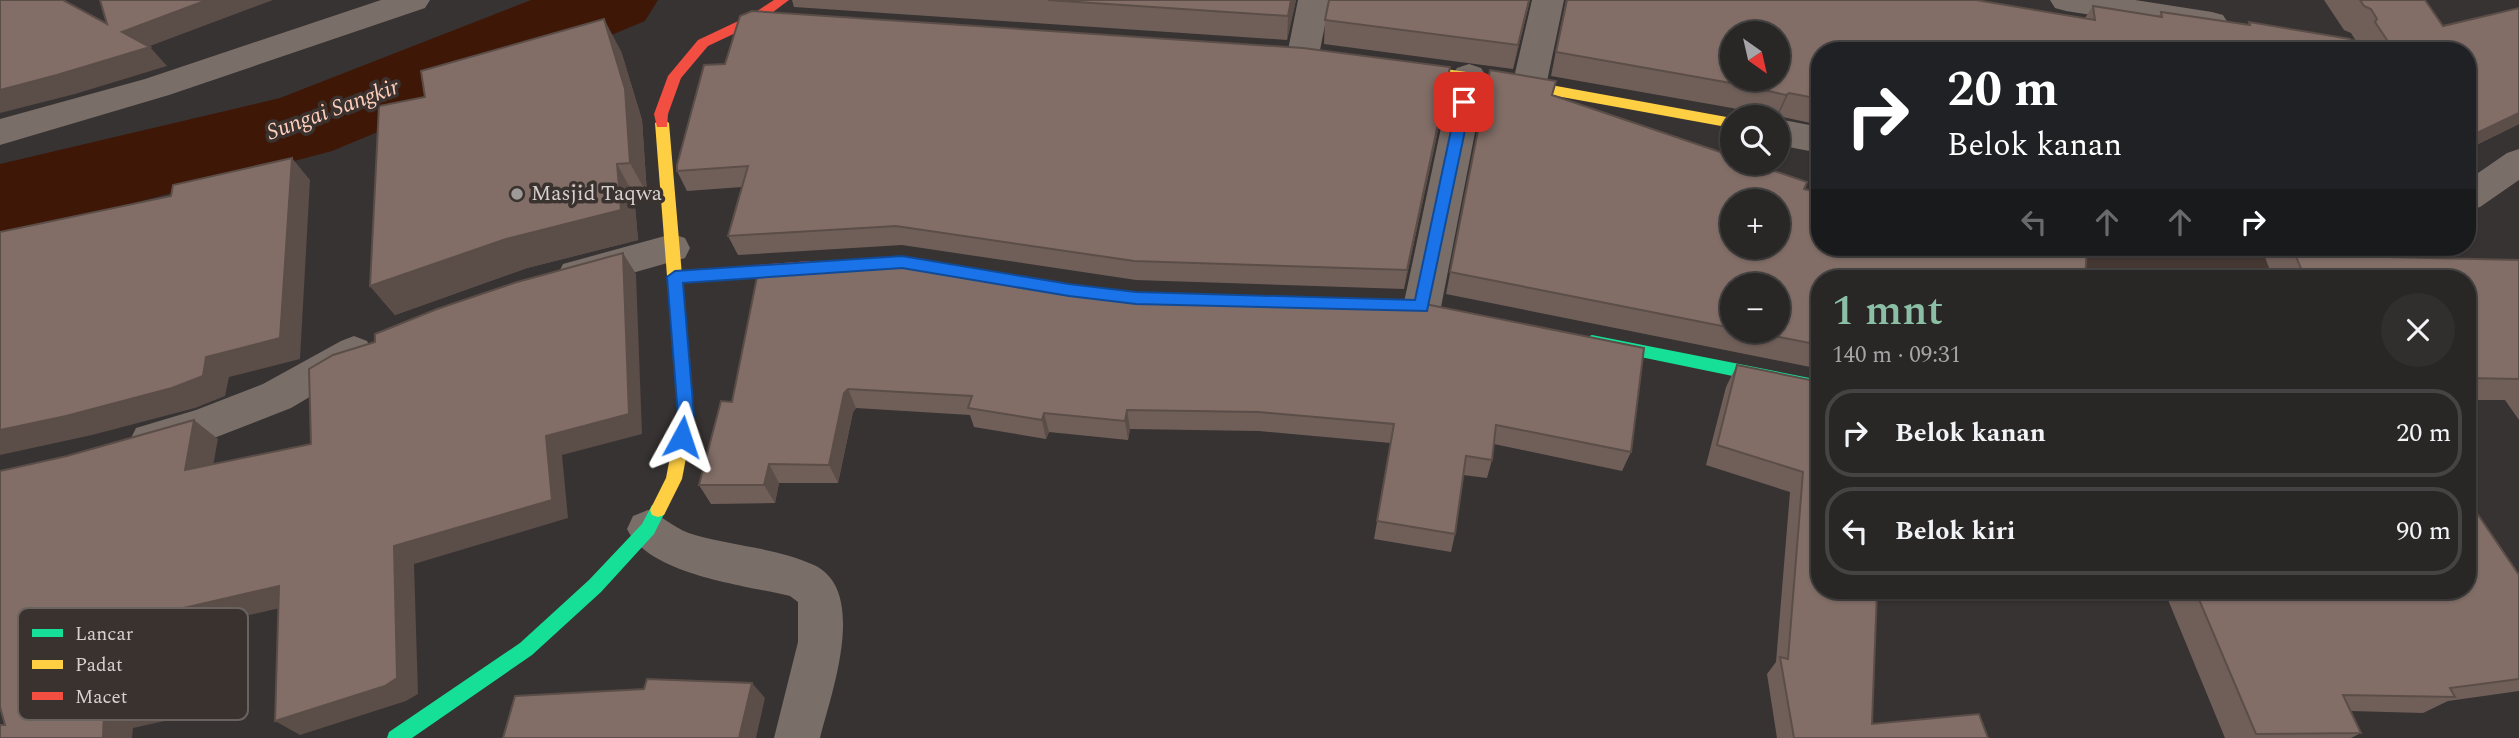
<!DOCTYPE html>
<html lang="id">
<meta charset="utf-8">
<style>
body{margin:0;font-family:Spectral,serif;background:#312e2e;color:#f1f3f6;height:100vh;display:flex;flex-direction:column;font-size:26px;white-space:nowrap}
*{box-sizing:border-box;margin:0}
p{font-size:23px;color:#a5a5a7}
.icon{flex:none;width:38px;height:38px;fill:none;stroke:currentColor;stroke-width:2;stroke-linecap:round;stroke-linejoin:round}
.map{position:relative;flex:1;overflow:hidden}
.sheet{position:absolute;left:1811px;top:270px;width:665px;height:329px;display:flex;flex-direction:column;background:#292626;border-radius:28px;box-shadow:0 2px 5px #0004,0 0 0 2px #454343}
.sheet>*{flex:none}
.hud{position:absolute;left:1811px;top:42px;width:665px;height:214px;border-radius:28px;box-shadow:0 2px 5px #0004,0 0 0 2px #454343;background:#202124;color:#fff;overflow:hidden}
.needle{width:46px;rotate:146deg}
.buttons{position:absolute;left:1720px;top:21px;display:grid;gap:14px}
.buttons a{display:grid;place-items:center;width:70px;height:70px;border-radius:50%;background:#292626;box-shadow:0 2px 5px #0004,0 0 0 2px #454343;font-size:35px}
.pin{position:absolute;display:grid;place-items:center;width:60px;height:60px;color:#fff;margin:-30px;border-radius:14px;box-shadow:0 4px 10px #0006}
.me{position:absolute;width:77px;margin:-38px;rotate:5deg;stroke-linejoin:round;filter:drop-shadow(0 0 5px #0008)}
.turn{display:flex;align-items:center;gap:24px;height:147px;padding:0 21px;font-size:32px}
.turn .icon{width:91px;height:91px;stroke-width:2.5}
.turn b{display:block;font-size:49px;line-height:60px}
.lanes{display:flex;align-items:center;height:66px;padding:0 21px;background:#0003;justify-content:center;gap:35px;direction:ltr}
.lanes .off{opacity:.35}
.round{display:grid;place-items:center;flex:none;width:74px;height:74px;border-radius:37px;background:#312e2e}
.summary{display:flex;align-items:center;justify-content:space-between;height:119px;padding:0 21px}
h1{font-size:42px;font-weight:600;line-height:52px;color:#8abfa5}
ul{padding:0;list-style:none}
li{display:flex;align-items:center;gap:21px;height:88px;margin:0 14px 10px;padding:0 7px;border:4px solid #454343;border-radius:28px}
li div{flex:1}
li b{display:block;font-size:26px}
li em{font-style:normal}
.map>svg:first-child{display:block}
.built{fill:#453833}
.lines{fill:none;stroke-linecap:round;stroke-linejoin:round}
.river{fill:#3f1706;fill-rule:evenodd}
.street{fill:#7a6e69;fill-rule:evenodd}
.fast{fill:#16e098;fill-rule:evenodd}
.slow{fill:#ffcf43;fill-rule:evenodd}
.jam{fill:#f24e42;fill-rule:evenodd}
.wall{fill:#705f59;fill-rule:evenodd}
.shaded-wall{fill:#5b4d48}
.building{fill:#826e67;stroke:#5b4d48;stroke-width:2;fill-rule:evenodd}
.route{fill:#1a73e8;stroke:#114b97;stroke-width:2}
.poi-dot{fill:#9e9a98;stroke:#3a322f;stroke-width:2.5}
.labels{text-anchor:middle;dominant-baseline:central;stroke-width:7;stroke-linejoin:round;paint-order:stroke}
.poi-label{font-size:21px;fill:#d6d1cf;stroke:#3a322f;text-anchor:start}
.water-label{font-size:23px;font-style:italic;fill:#ffcebb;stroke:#3a322f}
.key{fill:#3a322f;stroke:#69625f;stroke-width:2}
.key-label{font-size:19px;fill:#d6d1cf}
</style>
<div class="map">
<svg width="2519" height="738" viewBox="0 0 2519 738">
<rect width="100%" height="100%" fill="#373332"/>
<path class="built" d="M2040 247H2287L2377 278H2037Z"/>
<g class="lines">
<path class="river" d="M531 0H658L645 21 332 151 0 238V164L280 98Z"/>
<path class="street" d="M381 0H430L425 8 169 95 0 145V119L145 79Z
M1298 0H1330L1319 55 1315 63 1303 66 1291 63 1287 55Z
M1532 0H1564L1546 86 1541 94 1529 98 1517 94 1512 86Z
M2050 0H2135L2212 12 2223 15 2228 23 2223 31 2212 34 2066 11 2055 8Z
M1469 64 1481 68 1486 76 1441 307 1435 318 1422 322 1409 318 1403 307 1452 76 1457 68Z
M1778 119 1820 127V153L1778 145Z
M2519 149V180L2480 207 2468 211V180L2507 153Z
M672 234 685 238 690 248 685 258 576 289 563 284 558 274 563 264Z
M354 336 367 341 373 352 367 363 291 408 214 438 150 457 136 452 130 440 136 428 196 410 263 384 341 341Z
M648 510C664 517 678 531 695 535 733 546 777 548 814 565 869 591 831 694 820 738H774L798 642V602L790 596C744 585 649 575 627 529L633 516Z"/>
<path class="fast" d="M1592 335 1820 380V394L1592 347 1587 345 1584 341 1587 337Z
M658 503 664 505 666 510 654 534 601 592 532 655 412 738H387L389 732 520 643 589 580 642 524 652 505Z"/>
<path class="slow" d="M1397 62 1529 81 1732 118V128L1529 91 1392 70V64Z
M662 118 669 123 694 416 682 479 664 515 658 517 652 515 650 510 666 478 678 416 655 123Z"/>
<path class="jam" d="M774 0H789L761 21 708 46 681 78 668 114 667 127H657L654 114 668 76 698 40 751 15Z
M811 261 818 267 811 273 675 283 667 277 675 271Z"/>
</g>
<path class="wall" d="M792 0H1296L1287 40 794 7Z
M1329 0H1530L1513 69 1324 44 1325 20Z
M1566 0H1976L2085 18 2093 6 2159 16 2161 12 2248 25 2249 22 2350 39 2351 41H2356L2351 33 2344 30 2324 0H2425L2443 26 2519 8V124L2468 149V51H1820V125L1778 116 1769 117 1732 108 1551 76ZM1732 33H1778V79H1732Z
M621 51 642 120 647 194 634 195 638 240 527 268 395 315 370 286 425 97Z
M1450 67 1447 88 1404 289 1136 280 902 245 738 255 728 236 742 187 687 191 677 171Z
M1490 70 1553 95 1804 189 1820 278V369L1446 294ZM1732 285 1778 331H1732Z
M2261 247H2382L2387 257 2519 260V420L2505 400H2468V278H2273Z
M759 267 1631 452 1622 471 1494 444 1492 460 1487 478 1463 475 1455 534 1451 552 1374 539 1391 443 1259 431 1130 429 1128 440 1049 432 1046 439 974 427 970 415 856 408 853 412 838 483H779L775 503 711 504 699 485 732 402Z
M1737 365 1820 382 1872 724 1988 738H1777L1767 674 1776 662 1790 492 1706 465 1726 387Z
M2519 575V691L2448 701 2423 713 2351 711 2361 733 2351 738H2225L2164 590H2468Z"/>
<path class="shaded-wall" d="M207 0H273L142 49 150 47 167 66 75 94 0 113V90L122 32Z
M1291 0H1296L1287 40 1288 16Z
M1529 0H1530L1513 69 1518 45Z
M604 19 621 51 642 120 647 194 630 163Z
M1450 67 1447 88 1404 289 1407 270Z
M1789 93 1778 116 1776 117 1786 95Z
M2519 113V124L2468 149V143L2477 133Z
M292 158 310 180 300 359 229 377 225 396 195 408 92 435 0 455V430L206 357Z
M617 164 634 195 638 240 527 268 395 315 370 286Z
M623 253 636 274 642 434 562 455 568 518 414 564 418 694 406 701 300 735 275 721 394 546 546 436Z
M848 389 856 408 853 412 838 483 829 465 844 393Z
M1127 410 1130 429 1128 440 1125 421Z
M1044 413 1049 432 1046 439 1042 420Z
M194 420 218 439 209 488 185 470Z
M769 464 779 483 775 503 764 485Z
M279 586 302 603 192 628 178 718 133 728 132 738H103L104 713 166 612Z
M752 683 765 698 756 738H739Z"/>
<path class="building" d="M0 0H63L107 24 100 0H207L122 32 150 47 57 75 0 90Z
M1048 0H1291L1288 16Z
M1329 0H1529L1518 45 1325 20Z
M1567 0H1976L2095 20 2093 6 2162 17 2161 12 2250 25 2249 22 2350 39 2356 51H1820V99L1789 93 1786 95 1742 85 1556 52ZM1732 33H1778V79H1732Z
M2360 0H2425L2443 26 2519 8V113L2477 133 2468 126V51H2366L2351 40 2391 46 2375 22 2377 19 2371 9 2364 6Z
M752 11 1303 48 1450 67 1407 270 1134 261 896 226 728 236 748 166 677 171V165L704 65 725 64 740 16Z
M604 19 625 89 630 163 617 164 621 210 506 239 370 286 379 106 425 97 421 71Z
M1490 70 1556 81 1552 95 1732 156V163H1751L1807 182 1804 189 1820 193V247H2087L2085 278H1820V345L1748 331H1778V285H1732V328L1450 272ZM1732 201H1778V247H1732Z
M292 158 280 338 206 357 203 376 172 388 66 416 0 430V232L171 196 173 185Z
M2292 247H2382L2387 257 2519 260V379L2468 378V278H2305Z
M623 253 629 414 546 436 552 500 394 546 397 678 385 686 275 721 279 586 166 612 150 703 104 713 103 738H0V725H5L0 707V471L67 456 194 420 185 470 311 444 309 369 333 355 375 342V334L437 309 517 282Z
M895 258 1065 287 1133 295 1425 304 1644 348 1631 452 1496 425 1492 460 1466 456 1455 534 1377 521 1394 424 1259 412 1127 410 1125 421 1044 413 1042 420 968 408 972 396 848 389 844 393 829 465 769 464 764 485H699L721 401 732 402 759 267Z
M1737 365 1820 382V590H1877L1872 724 1979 714 1988 738H1794L1780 657 1788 659 1803 472 1717 445Z
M2468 500 2519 575V679L2450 688 2455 697 2343 695 2361 733 2256 734 2195 590H2468Z
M647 679 752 683 739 738H503L515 696 644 689Z"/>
<path class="route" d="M1464 97 1471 102 1427 311 1136 304 1069 296 902 268 683 283 694 416 688 442H676L674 437 678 416 667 277 675 271 902 256 1069 284 1136 292 1415 300 1457 102Z"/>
<circle class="poi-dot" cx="517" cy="194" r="7"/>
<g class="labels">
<g class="poi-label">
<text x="531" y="194">Masjid Taqwa</text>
</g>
<g class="water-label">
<text transform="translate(333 110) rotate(-20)">Sungai Sangkir</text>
</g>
</g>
<rect x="18" y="608" width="230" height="112" rx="10" class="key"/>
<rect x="32" y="629" width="31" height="8" fill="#16e098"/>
<rect x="32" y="660" width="31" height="9" fill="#ffcf43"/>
<rect x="32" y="692" width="31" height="8" fill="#f24e42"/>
<g class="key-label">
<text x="75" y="640">Lancar</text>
<text x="75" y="671">Padat</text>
<text x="75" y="703">Macet</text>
</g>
</svg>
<div class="buttons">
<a><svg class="needle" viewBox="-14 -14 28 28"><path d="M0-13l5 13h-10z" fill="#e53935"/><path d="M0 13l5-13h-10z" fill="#a5a5a7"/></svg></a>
<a><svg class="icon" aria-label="search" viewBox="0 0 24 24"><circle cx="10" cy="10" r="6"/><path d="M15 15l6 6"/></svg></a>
<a>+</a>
<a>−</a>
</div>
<div class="pin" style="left:1464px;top:102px;background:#d93025"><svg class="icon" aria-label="arrive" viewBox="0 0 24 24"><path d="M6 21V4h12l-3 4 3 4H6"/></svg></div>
<svg class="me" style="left:682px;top:437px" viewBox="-20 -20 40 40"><path d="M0-17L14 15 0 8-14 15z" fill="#1a73e8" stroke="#fff" stroke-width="4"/></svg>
<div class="hud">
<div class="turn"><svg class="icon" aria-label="right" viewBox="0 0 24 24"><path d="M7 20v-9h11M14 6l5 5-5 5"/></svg><div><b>20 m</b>Belok kanan</div></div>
<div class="lanes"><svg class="icon off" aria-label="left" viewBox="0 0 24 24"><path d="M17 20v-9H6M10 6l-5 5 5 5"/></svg><svg class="icon off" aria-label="ahead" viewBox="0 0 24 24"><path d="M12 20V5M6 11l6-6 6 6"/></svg><svg class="icon off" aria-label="ahead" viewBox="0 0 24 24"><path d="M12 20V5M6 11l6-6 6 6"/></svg><svg class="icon" aria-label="right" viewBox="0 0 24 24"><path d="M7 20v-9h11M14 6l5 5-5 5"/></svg></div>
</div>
<section class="sheet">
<div class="summary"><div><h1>1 mnt</h1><p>140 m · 09:31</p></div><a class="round"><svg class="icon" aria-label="close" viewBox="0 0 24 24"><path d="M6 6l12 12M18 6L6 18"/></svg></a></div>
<ul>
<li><svg class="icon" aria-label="right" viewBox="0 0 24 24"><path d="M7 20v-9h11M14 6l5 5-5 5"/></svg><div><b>Belok kanan</b></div><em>20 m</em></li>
<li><svg class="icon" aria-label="left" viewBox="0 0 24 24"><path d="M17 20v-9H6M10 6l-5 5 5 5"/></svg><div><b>Belok kiri</b></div><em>90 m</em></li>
</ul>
</section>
</div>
